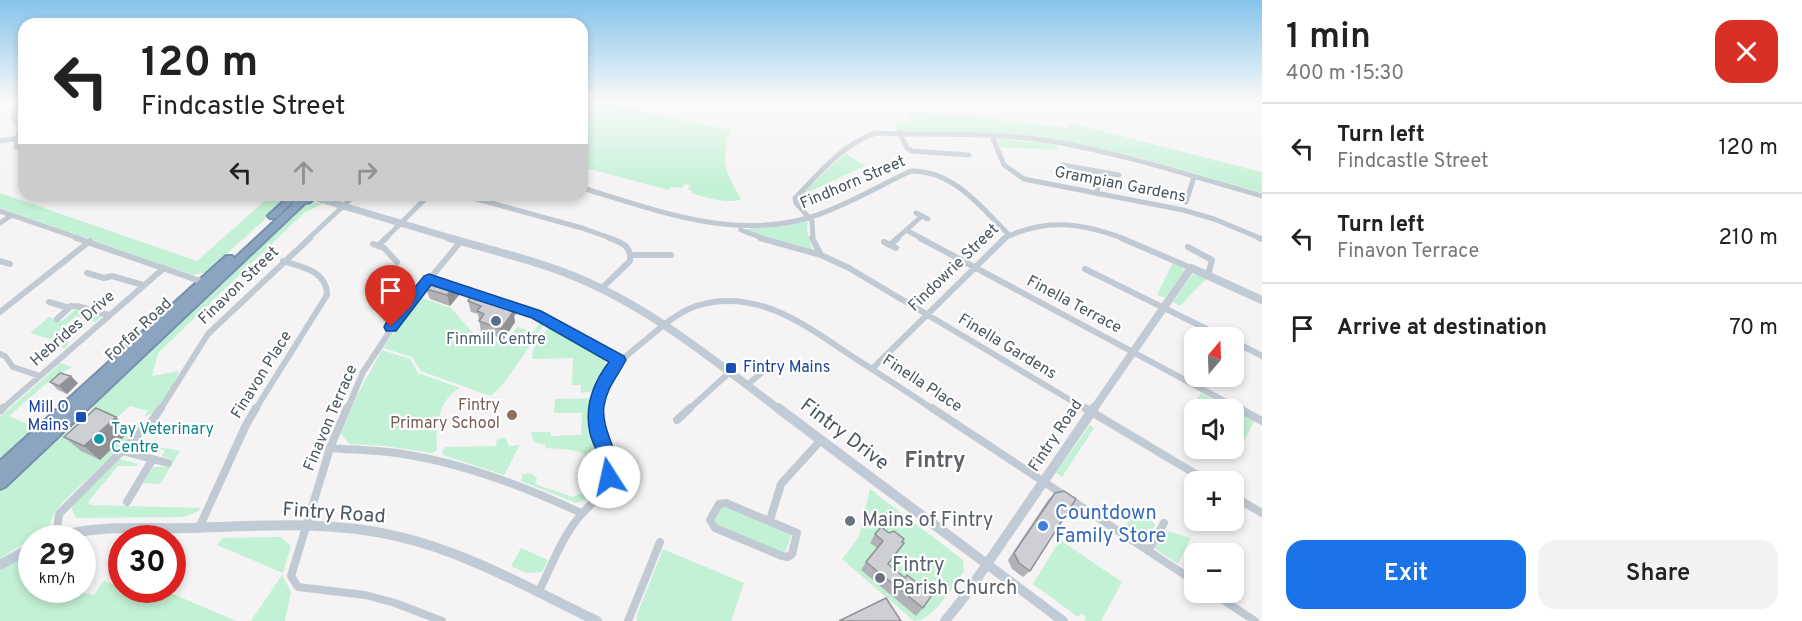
<!DOCTYPE html>
<meta charset="utf-8">
<style>
body{margin:0;font-family:Overpass,sans-serif;background:#f2f2f2;color:#222;height:100vh;display:flex;flex-direction:column;font-size:22px;white-space:nowrap}
*{box-sizing:border-box;margin:0}
p{font-size:20px;color:#767676}
.icon{flex:none;width:33px;height:33px;fill:none;stroke:currentColor;stroke-width:2;stroke-linecap:round;stroke-linejoin:round}
.map{position:relative;flex:1;overflow:hidden}
.details{display:flex;flex-direction:column;background:#fff;width:540px}
.details>*{flex:none}
.banner{position:absolute;left:18px;top:18px;width:570px;height:183px;border-radius:18px;box-shadow:0 3px 9px #0003;background:#fff;color:#222;overflow:hidden}
.needle{width:39px;rotate:19deg}
.tools{position:absolute;left:1184px;top:327px;display:grid;gap:12px}
.tools a{display:grid;place-items:center;width:60px;height:60px;border-radius:12px;background:#fff;box-shadow:0 3px 9px #0003;font-size:30px}
.speed{position:absolute;left:18px;top:525px;display:flex;gap:12px;font-size:30px;font-weight:700;text-align:center}
.speed>*{display:grid;place-content:center;width:78px;height:78px;border-radius:50%;background:#fff;box-shadow:0 3px 9px #0003;line-height:1}
.speed small{font-size:15px;font-weight:400}
.speed .limit{border:9px solid #d22;background:#fff;color:#111}
.pin{position:absolute;display:grid;place-items:center;width:51px;height:51px;color:#fff;margin:-62px -26px;border-radius:50% 50% 50% 0;rotate:-45deg;box-shadow:0 0 6px #0007}
.pin .icon{rotate:45deg}
.me{position:absolute;width:66px;margin:-33px;rotate:350deg;stroke-linejoin:round;filter:drop-shadow(0 0 4px #0008)}
.turn{display:flex;align-items:center;gap:21px;height:126px;padding:0 24px;font-size:27px}
.turn .icon{width:78px;height:78px;stroke-width:2.5}
.turn b{display:block;font-size:42px;line-height:51px}
.lanes{display:flex;align-items:center;height:57px;padding:0 24px;background:#0003;justify-content:center;gap:30px;direction:ltr}
.lanes .off{opacity:.35}
.round{display:grid;place-items:center;flex:none;width:63px;height:63px;border-radius:18px;background:#f2f2f2}
.headline{display:flex;align-items:center;justify-content:space-between;height:102px;padding:0 24px}
h1{font-size:36px;font-weight:600;line-height:45px}
.cta{display:flex;gap:12px;margin-top:auto;padding:12px 24px}
.cta a{flex:1;height:69px;border-radius:18px;background:#1a73e8;color:#fff;font-size:24px;font-weight:600;line-height:69px;text-align:center}
.cta a+a{background:#f2f2f2;color:#222}
ul{padding:0;list-style:none}
li{display:flex;align-items:center;gap:18px;height:90px;padding:0 24px;border-top:2px solid #e0e0e0}
li div{flex:1}
li b{display:block;font-size:22px}
li em{font-style:normal}
main{display:flex;flex:1;min-height:0}
.map>svg:first-child{display:block}
.green{fill:#c3f1d5}
.lines{fill:none;stroke-linecap:round;stroke-linejoin:round}
.highway-casing{stroke:#7690ad;stroke-width:4}
.street-far2{stroke:#c1cad2;stroke-width:5}
.street-far1{stroke:#c1cad2;stroke-width:6}
.street{stroke:#c1cad2;stroke-width:8}
.secondary-far2{stroke:#c1cbd6;stroke-width:7}
.secondary-far1{stroke:#c1cbd6;stroke-width:8}
.secondary{stroke:#c1cbd6;stroke-width:10}
.highway{fill:#8ba5c1;fill-rule:evenodd}
.wall{fill:#b0b2b7}
.shaded-wall{fill:#909195}
.building{fill:#cdcfd5;stroke:#909195;stroke-width:1.5}
.route{fill:#1a73e8;stroke:#114b97;stroke-width:1.5}
.service-dot{fill:#5c6f8a;stroke:#fff;stroke-width:2}
.transit-dot{fill:#1a4fb4;stroke:#fff;stroke-width:2}
.education-dot{fill:#8d6e63;stroke:#fff;stroke-width:2}
.culture-dot{fill:#0f9aa8;stroke:#fff;stroke-width:2}
.worship-dot{fill:#6b7280;stroke:#fff;stroke-width:2}
.shop-dot{fill:#3f7fe0;stroke:#fff;stroke-width:2}
.labels{text-anchor:middle;dominant-baseline:central;stroke-width:4.5;stroke-linejoin:round;paint-order:stroke}
.street-label{font-size:16px;fill:#4a5661;stroke:#fff}
.service-label{font-size:16px;fill:#4e5e75;stroke:#fff}
.transit-label{font-size:16px;fill:#164399;stroke:#fff;text-anchor:start}
.education-label{font-size:16px;fill:#785e54;stroke:#fff;text-anchor:end}
.culture-label{font-size:16px;fill:#0d838f;stroke:#fff;text-anchor:start}
.near-street-label{font-size:20px;fill:#4a5661;stroke:#fff}
.near-shop-label{font-size:20px;fill:#366cbe;stroke:#fff;text-anchor:start}
.near-worship-label{font-size:20px;fill:#5b616d;stroke:#fff;text-anchor:start}
.district-label{font-size:22px;font-weight:bold;fill:#5f6368;stroke:#fff}
</style>
<main>
<div class="map">
<svg width="1262" height="621" viewBox="0 0 1262 621">
<rect width="100%" height="100%" fill="#f5f3f3"/>
<path class="green" d="M582 101H595L730 130C721 164 724 169 741 199 727 205 705 197 691 193L692 191 688 189 691 185 685 184 682 188 671 187 669 190 582 167Z
M907 112 971 114 979 117 1068 128 1070 123 1262 172V193C1198 175 1133 153 1067 142 1011 132 954 133 897 130L894 123 909 121Z
M1001 139 1055 144 1058 150 1000 147 997 141Z
M845 153 865 166 800 196Z
M0 193 197 261 268 198 259 195H281L282 200 277 208 207 272 192 275 0 208Z
M313 203H324L304 213 158 353 152 376 179 371C173 385 162 415 144 416L148 411 130 406 111 423 127 434 138 422 142 424 141 428 64 501 54 513 49 528 43 535 32 538 0 559V489L54 438 75 421 82 424 94 405 139 358 142 359 146 353 293 211 303 205Z
M805 221 808 222 807 231 812 249 748 232 747 229Z
M1173 262 1182 267 1184 271 1165 298 1157 295Z
M1198 274 1207 278 1180 306 1173 302 1192 275Z
M419 297 451 308 473 333 505 344 517 327 536 332 535 329 542 321 543 326C533 340 502 391 490 396L421 371 412 357 383 348Z
M77 308 102 316 95 322 76 316 53 336 69 342 65 349 50 344 53 340 30 333 49 317 62 321Z
M550 325 604 356 606 367 593 391 581 393V385H572L573 358 532 359 533 349Z
M382 350 410 359 418 373 460 388C438 399 435 429 437 450L432 453 385 446 349 444 341 433 356 397Z
M61 363 72 367 48 382 9 416 36 428 0 462V417Z
M1201 393 1224 405 1222 409 1194 410 1193 415 1190 411Z
M591 398C590 406 589 415 590 422 593 446 613 463 599 487 593 496 587 500 576 503L521 481 523 474 530 473 537 478 535 484 573 497 585 491 591 481 586 479V476H598L599 470C591 447 564 450 545 448L546 445 538 443 537 444 533 440 531 432H551V436L581 435 582 413H554L555 399Z
M1233 410 1254 421 1244 441 1233 437Z
M1090 425 1094 428 1062 477 1056 473Z
M502 438 506 439 509 446 520 445 504 475 443 455 442 451 446 447 496 446 497 439Z
M136 443 180 451 160 484 143 483 153 467H166L172 459 162 456 165 450 152 448 148 453 134 447Z
M120 459 138 464 136 466H118L88 502 90 505 200 508 199 511 184 517 76 518 71 507Z
M870 489 963 560 964 571C954 585 933 621 914 621L842 559 859 537Z
M1138 505 1155 525 1145 543 1124 529Z
M726 506 788 531 791 536 786 551 782 552 717 525 715 521 721 507Z
M1164 530 1191 538 1178 564 1154 548Z
M281 537 291 546 283 573 217 545 222 538Z
M1060 540 1122 582 1101 621H1084L1086 617 1081 613 1078 617 1033 584Z
M521 548 548 560 542 572 527 573 511 566Z
M663 549 744 583 731 621H637V615Z
M31 551 30 579 31 580 32 590H72L94 595 103 581 121 587 122 590H129L160 599 166 591 236 621H0V571Z
M282 575 291 592 285 621H251Z"/>
<g class="lines">
<defs>
<path id="highway" d="M286 195H294L292 201 308 195H318L310 202 305 203 5 487 0 489V461L226 256H232L234 258 233 260 293 204 292 202 276 218H270L268 216 270 214 283 202Z"/>
</defs>
<use href="#highway" class="highway-casing"/>
<path class="street-far2" d="M16 107 13 117 20 128 16 147
M899 132 907 148 912 151 969 155
M992 136 1004 165 1024 179 1183 210 1214 219 1262 239
M0 141 18 138
M1063 165 1119 175
M1095 171 1098 194
M582 188C656 210 733 241 811 217 846 206 878 186 911 171 954 171 980 206 1008 234
M462 195 582 228 613 239
M1186 202 1194 177
M0 211 81 239
M916 213 928 219
M0 223 12 215
M741 226V230L765 239
M906 230 923 239
M308 239 355 195
M385 239 429 195
M813 239 812 221 796 203 795 198C820 173 842 144 876 133 933 135 993 132 1050 141 1121 153 1192 176 1262 196
M896 239 922 216
M1003 239C1045 217 1082 223 1125 239"/>
<path class="street-far1" d="M76 238 203 282
M760 238 821 255 849 268 1087 410
M812 238 821 255
M920 238 1241 410
M1121 238 1191 268
M1259 238 1262 239
M884 242 896 248
M373 244 384 248 397 262
M890 245 898 238
M378 246 386 238
M1188 247 1212 260 1208 275
M631 255H671
M0 261 10 264
M1085 269 1225 338
M87 273 104 278 112 276 143 285
M450 286 480 296
M601 289 630 261C632 246 621 242 609 238
M49 302 66 307 77 306 109 315
M507 304 549 321 618 360
M0 312 90 241
M57 319 71 306
M1233 341 1262 356
M0 354 5 356 13 367 40 376
M872 369 1005 238
M747 385 766 369
M1 410 164 268
M160 410 208 334 310 238
M255 410 327 295C327 271 302 267 283 261
M347 410 363 372 404 310 461 241
M596 410C599 376 622 359 647 339 662 326 677 313 696 306 755 287 804 324 850 355 878 373 906 391 934 410
M688 410 730 372"/>
<path class="street" d="M347 408 330 448 291 576 298 587 365 595 395 603 442 621
M932 408 1194 581
M1085 408 1209 482
M1238 408 1262 421
M0 411 3 408
M677 420 690 408
M330 448C354 450 379 450 403 454 466 464 524 486 581 513
M122 451 168 463
M1233 496 1262 513
M127 502 152 460
M726 503 797 533 792 554 788 557 782 556 715 528 710 520 719 504Z
M770 520 781 484 821 440
M199 528 246 425 256 408
M56 537 59 514 151 422 161 408
M1148 551 1164 523
M1211 592 1255 621
M538 593C551 568 561 538 580 516 592 502 609 491 610 471 610 449 594 434 596 408
M628 621 660 542"/>
<path class="secondary-far2" d="M313 197 454 239"/>
<path class="secondary-far1" d="M449 238C487 249 526 258 563 272 644 302 712 359 780 410
M1093 410 1191 268 1262 300"/>
<path class="secondary" d="M778 408 1063 621
M52 538C96 524 142 529 187 528 257 526 328 520 396 536 467 552 532 590 597 621
M0 565 32 547
M945 621 965 596 1094 408"/>
<use href="#highway" class="highway"/>
</g>
<path class="wall" d="M456 284 459 295 450 306 430 299 426 289Z
M468 301 514 304 516 314 514 316 515 322 504 339 481 332 478 314 471 312Z
M50 382 78 383 67 394 58 390Z
M130 431 100 460 81 451 64 437Z
M1055 493 1030 571 1023 577 1012 569 1008 560 1048 500Z
M875 534 902 542 904 543 888 564 923 608 916 616 861 570 866 562 877 548 870 543Z"/>
<path class="shaded-wall" d="M456 284 459 295 450 306 447 295Z
M514 304 516 314 514 316 515 322 504 339 501 329 509 310Z
M71 376 78 383 67 394 59 386Z
M116 417 130 431 100 460 84 446Z"/>
<path class="building" d="M436 277 456 284 447 295 426 289Z
M474 293 514 304 509 310 513 312 501 329 479 321 484 314 477 311 481 306 468 301Z
M60 373 71 376 59 386 50 382Z
M96 408 116 417 84 446 64 437Z
M1064 491 1076 499 1030 571 1019 563 1014 553 1055 493Z
M881 527 889 533 894 531 904 539 902 542 904 543 888 564 905 578 907 575 932 595 923 608 866 562 883 541 875 534Z
M886 598 901 621H839Z"/>
<linearGradient id="sky" x2="0" y2="1"><stop stop-color="#85c3ea"/><stop offset="0.54" stop-color="#fafafa"/><stop offset="1" stop-color="#fafafa" stop-opacity="0"/></linearGradient>
<rect width="1262" height="188" fill="url(#sky)"/>
<path class="route" d="M429 274 541 311 624 356 626 360C617 377 607 387 604 406 600 432 626 460 615 482L609 484 604 482C601 476 603 471 601 464 599 453 592 443 590 433 584 406 593 383 609 362L532 318 431 285 396 331H386L384 327 386 323 424 276Z"/>
<circle class="service-dot" cx="496" cy="321" r="6"/>
<g class="transit-dot">
<rect x="725" y="362" width="12" height="12" rx="3"/>
<rect x="75" y="411" width="12" height="12" rx="3"/>
</g>
<circle class="education-dot" cx="512" cy="415" r="6"/>
<circle class="culture-dot" cx="99" cy="439" r="6"/>
<g class="worship-dot">
<circle cx="850" cy="521" r="6"/>
<circle cx="880" cy="578" r="6"/>
</g>
<circle class="shop-dot" cx="1043" cy="526" r="6"/>
<g class="labels">
<g class="street-label">
<text transform="translate(853 183) rotate(-23)">Findhorn Street</text>
<text transform="translate(1120 185) rotate(11)">Grampian Gardens</text>
<text transform="translate(954 268) rotate(-44)">Findowrie Street</text>
<text transform="translate(239 286) rotate(-44)">Finavon Street</text>
<text transform="translate(1074 305) rotate(28)">Finella Terrace</text>
<text transform="translate(73 329) rotate(-41)">Hebrides Drive</text>
<text transform="translate(139 330) rotate(-43)">Forfar Road</text>
<text transform="translate(1007 347) rotate(31)">Finella Gardens</text>
<text transform="translate(262 375) rotate(-58)">Finavon Place</text>
<text transform="translate(922 384) rotate(33)">Finella Place</text>
<text transform="translate(331 418) rotate(-67)">Finavon Terrace</text>
<text transform="translate(1056 436) rotate(-56)">Fintry Road</text>
</g>
<g class="service-label">
<text x="496" y="340">Finmill Centre</text>
</g>
<g class="transit-label">
<text x="743" y="368">Fintry Mains</text>
<text x="69" y="408" text-anchor="end">Mill O<tspan x="69" dy="18">Mains</tspan></text>
</g>
<g class="education-label">
<text x="500" y="406">Fintry<tspan x="500" dy="18">Primary School</tspan></text>
</g>
<g class="culture-label">
<text x="111" y="430">Tay Veterinary<tspan x="111" dy="18">Centre</tspan></text>
</g>
<g class="near-street-label">
<text transform="translate(844 435) rotate(37)">Fintry Drive</text>
<text transform="translate(334 514) rotate(4)">Fintry Road</text>
</g>
<g class="near-shop-label">
<text x="1055" y="514">Countdown<tspan x="1055" dy="23">Family Store</tspan></text>
</g>
<g class="near-worship-label">
<text x="862" y="521">Mains of Fintry</text>
<text x="892" y="566">Fintry<tspan x="892" dy="23">Parish Church</tspan></text>
</g>
<g class="district-label">
<text x="935" y="461">Fintry</text>
</g>
</g>
</svg>
<div class="tools">
<a><svg class="needle" viewBox="-14 -14 28 28"><path d="M0-13l5 13h-10z" fill="#e53935"/><path d="M0 13l5-13h-10z" fill="#767676"/></svg></a>
<a><svg class="icon" aria-label="sound" viewBox="0 0 24 24"><path d="M4 9h4l5-4v14l-5-4H4zM17 9q2 3 0 6"/></svg></a>
<a>+</a>
<a>−</a>
</div>
<div class="speed"><div>29<small>km/h</small></div><div class="limit">30</div></div>
<div class="pin" style="left:391px;top:327px;background:#d93025"><svg class="icon" aria-label="arrive" viewBox="0 0 24 24"><path d="M6 21V4h12l-3 4 3 4H6"/></svg></div>
<svg class="me" style="left:609px;top:477px" viewBox="-20 -20 40 40"><circle r="19" fill="#fff"/><path d="M0-13L10 11 0 6-10 11z" fill="#1a73e8"/></svg>
<div class="banner">
<div class="turn"><svg class="icon" aria-label="left" viewBox="0 0 24 24"><path d="M17 20v-9H6M10 6l-5 5 5 5"/></svg><div><b>120 m</b>Findcastle Street</div></div>
<div class="lanes"><svg class="icon" aria-label="left" viewBox="0 0 24 24"><path d="M17 20v-9H6M10 6l-5 5 5 5"/></svg><svg class="icon off" aria-label="ahead" viewBox="0 0 24 24"><path d="M12 20V5M6 11l6-6 6 6"/></svg><svg class="icon off" aria-label="right" viewBox="0 0 24 24"><path d="M7 20v-9h11M14 6l5 5-5 5"/></svg></div>
</div>
</div>
<section class="details">
<div class="headline"><div><h1>1 min</h1><p>400 m · 15:30</p></div><a class="round" style="background:#d93025;color:#fff"><svg class="icon" aria-label="close" viewBox="0 0 24 24"><path d="M6 6l12 12M18 6L6 18"/></svg></a></div>
<ul>
<li><svg class="icon" aria-label="left" viewBox="0 0 24 24"><path d="M17 20v-9H6M10 6l-5 5 5 5"/></svg><div><b>Turn left</b><p>Findcastle Street</p></div><em>120 m</em></li>
<li><svg class="icon" aria-label="left" viewBox="0 0 24 24"><path d="M17 20v-9H6M10 6l-5 5 5 5"/></svg><div><b>Turn left</b><p>Finavon Terrace</p></div><em>210 m</em></li>
<li><svg class="icon" aria-label="arrive" viewBox="0 0 24 24"><path d="M6 21V4h12l-3 4 3 4H6"/></svg><div><b>Arrive at destination</b></div><em>70 m</em></li>
</ul>
<div class="cta"><a>Exit</a><a>Share</a></div>
</section>
</main>
